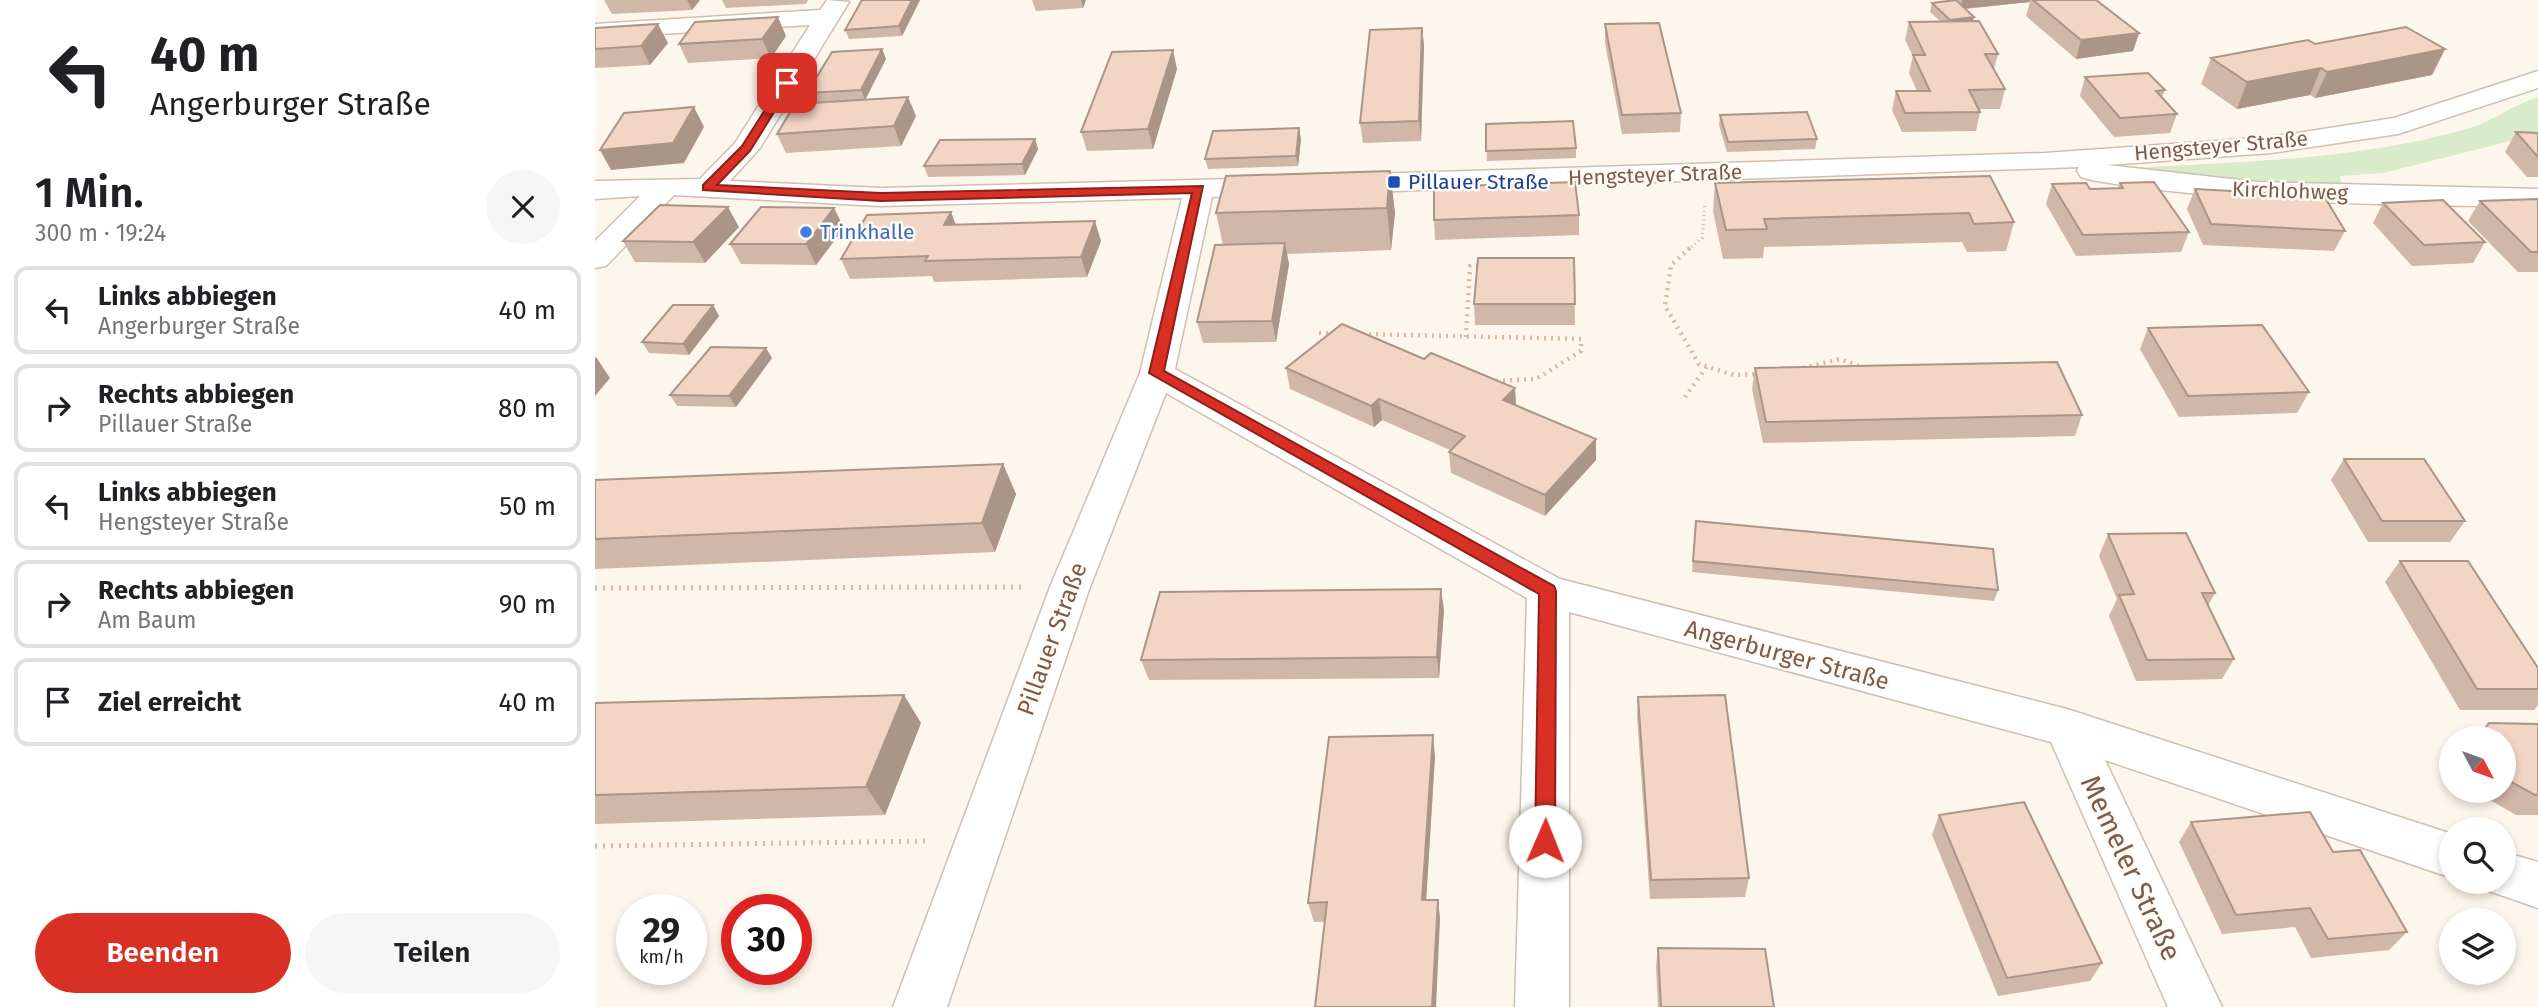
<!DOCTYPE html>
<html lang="de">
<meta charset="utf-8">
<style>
body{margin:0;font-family:"Fira Sans",sans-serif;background:#f6f6f6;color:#202124;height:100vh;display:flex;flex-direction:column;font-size:26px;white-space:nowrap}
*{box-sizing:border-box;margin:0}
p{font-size:23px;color:#757577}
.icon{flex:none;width:38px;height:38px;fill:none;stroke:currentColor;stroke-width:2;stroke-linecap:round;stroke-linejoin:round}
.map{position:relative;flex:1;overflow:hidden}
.drawer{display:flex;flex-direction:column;background:#fff;width:595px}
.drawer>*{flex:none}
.hud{background:#fff;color:#202124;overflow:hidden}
.needle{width:46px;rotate:131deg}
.fabs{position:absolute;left:1844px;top:726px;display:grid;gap:14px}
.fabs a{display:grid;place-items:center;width:77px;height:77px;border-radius:50%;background:#fff;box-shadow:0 4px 10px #0003;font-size:35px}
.speed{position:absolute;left:21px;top:894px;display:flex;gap:14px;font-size:35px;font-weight:700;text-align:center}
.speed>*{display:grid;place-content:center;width:91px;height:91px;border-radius:50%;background:#fff;box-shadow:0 4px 10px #0003;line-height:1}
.speed small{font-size:18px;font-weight:400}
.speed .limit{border:10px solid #d22;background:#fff;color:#111}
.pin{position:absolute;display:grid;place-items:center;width:60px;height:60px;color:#fff;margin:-30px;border-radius:14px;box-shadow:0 4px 10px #0006}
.me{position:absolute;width:77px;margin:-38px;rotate:1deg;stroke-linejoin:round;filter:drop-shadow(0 0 5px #0008)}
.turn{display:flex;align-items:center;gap:24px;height:147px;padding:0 35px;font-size:32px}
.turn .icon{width:91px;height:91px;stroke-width:2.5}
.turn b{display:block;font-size:49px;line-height:60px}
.round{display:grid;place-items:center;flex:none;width:74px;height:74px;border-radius:37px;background:#f6f6f6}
.overview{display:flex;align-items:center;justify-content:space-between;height:119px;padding:0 35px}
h1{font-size:42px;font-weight:600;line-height:52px}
.primary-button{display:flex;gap:14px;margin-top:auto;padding:14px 35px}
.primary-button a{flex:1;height:80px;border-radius:42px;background:#d93025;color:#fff;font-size:28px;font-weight:600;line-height:80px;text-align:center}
.primary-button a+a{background:#f6f6f6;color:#202124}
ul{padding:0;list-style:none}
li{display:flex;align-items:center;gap:21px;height:88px;margin:0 14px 10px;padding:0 21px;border:4px solid #e0e0e0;border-radius:14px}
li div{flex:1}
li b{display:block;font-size:26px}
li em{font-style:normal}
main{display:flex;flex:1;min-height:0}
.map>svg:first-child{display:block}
.green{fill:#d8ecc9}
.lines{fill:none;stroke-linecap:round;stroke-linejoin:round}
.minor-casing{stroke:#d1beb0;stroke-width:3}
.path-far2{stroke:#d9b8a5;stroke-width:3.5;stroke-dasharray:1 3.5;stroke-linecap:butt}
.path-far1{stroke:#d9b8a5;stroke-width:4.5;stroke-dasharray:2 5;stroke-linecap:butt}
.path{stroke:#d9b8a5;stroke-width:5;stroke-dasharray:2 6;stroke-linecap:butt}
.minor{fill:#fff;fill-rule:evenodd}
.wall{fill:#d1b7a8}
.shaded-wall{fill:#aa9588}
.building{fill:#f3d5c3;stroke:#aa9588;stroke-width:2}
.route{fill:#d93025;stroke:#8d1f18;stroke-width:2}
.transit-dot{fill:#1a4fb4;stroke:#fffaf3;stroke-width:2.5}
.shop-dot{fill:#3f7fe0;stroke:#fffaf3;stroke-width:2.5}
.labels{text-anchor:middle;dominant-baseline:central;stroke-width:5;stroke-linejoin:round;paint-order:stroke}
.far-street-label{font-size:21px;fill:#7a5c4d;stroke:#fffaf3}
.far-transit-label{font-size:21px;fill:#164399;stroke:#fffaf3;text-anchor:start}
.far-shop-label{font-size:21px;fill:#366cbe;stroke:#fffaf3;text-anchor:start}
.street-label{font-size:24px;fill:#7a5c4d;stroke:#fffaf3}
.near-street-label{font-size:28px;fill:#7a5c4d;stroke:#fffaf3}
</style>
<main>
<section class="drawer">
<div class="hud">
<div class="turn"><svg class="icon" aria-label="left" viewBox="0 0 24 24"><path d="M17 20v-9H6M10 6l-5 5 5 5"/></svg><div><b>40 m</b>Angerburger Straße</div></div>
</div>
<div class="overview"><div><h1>1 Min.</h1><p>300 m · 19:24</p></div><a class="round"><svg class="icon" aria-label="close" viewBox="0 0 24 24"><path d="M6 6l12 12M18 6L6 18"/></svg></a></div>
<ul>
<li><svg class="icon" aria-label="left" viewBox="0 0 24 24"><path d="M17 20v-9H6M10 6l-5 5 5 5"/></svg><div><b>Links abbiegen</b><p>Angerburger Straße</p></div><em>40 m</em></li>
<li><svg class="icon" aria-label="right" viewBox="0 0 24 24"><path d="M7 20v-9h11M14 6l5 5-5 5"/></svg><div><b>Rechts abbiegen</b><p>Pillauer Straße</p></div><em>80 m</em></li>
<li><svg class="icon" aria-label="left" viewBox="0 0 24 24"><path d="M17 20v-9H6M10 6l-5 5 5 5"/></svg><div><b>Links abbiegen</b><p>Hengsteyer Straße</p></div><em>50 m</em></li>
<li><svg class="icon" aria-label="right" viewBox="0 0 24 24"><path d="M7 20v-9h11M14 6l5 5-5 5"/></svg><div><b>Rechts abbiegen</b><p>Am Baum</p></div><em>90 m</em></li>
<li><svg class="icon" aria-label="arrive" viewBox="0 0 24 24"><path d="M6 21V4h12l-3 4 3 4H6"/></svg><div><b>Ziel erreicht</b></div><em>40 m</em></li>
</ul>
<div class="primary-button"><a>Beenden</a><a>Teilen</a></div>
</section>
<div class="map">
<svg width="1943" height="1007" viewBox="0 0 1943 1007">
<rect width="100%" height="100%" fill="#fdf6ec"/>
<path class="green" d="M1943 97V134L1788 173 1745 176 1747 185 1631 182 1523 169C1639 162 1759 161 1872 129 1899 121 1917 105 1943 97Z"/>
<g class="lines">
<defs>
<path id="minor" d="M232 0 254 2 165 148 135 181 286 188 680 178 690 181 695 187 690 193 617 197 580 369 965 579 1472 709 1857 834V878L1510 760 1627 1007H1573L1456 742 974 612V1007H920L932 598 571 393 495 587 352 1007H298L455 587 545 373 587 198 286 206 79 195 11 266 0 268V241L45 196 0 199V181L105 179 140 143 215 25 0 38V24L225 10Z
M1943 71V88L1803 134 1676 153 1512 165 1663 182 1943 189V207C1793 204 1644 205 1496 180L1486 177 1482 171 1484 167 744 193 734 190 730 184 734 178 744 175 1450 153 1676 137 1799 118Z
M1909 852 1943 862V908L1891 890 1888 882H1909Z"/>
</defs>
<use href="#minor" class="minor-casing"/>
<path class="path-far2" d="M1093 250 1107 238 1110 203"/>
<path class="path-far1" d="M1095 248 1076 265 1070 306 1104 364 1139 375 1165 374
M724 333 741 334
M767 334 986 339V351L941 379 901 381
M871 337 875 266H887
M1208 368 1245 359 1266 367
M1090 397 1112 366"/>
<path class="path" d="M0 588 428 587
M0 846 335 841"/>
<use href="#minor" class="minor"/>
</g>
<path class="wall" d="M9 0H105L97 10 17 14Z
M127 0H213L211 4 131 8Z
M267 0H325L307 36 254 39 250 30Z
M437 0H491L488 8 441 11Z
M1355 0H1501L1544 33 1538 51 1481 59 1431 16 1435 2 1370 9 1403 54 1399 69 1410 89 1405 109H1384L1385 112 1381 131 1307 132 1297 110 1301 91H1322L1314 73 1318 56 1310 40 1314 22 1345 21 1335 12 1337 3 1356 1Z
M1010 24 1086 113 1085 132 1027 134 1010 43Z
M0 28 73 43 55 65 0 68Z
M827 28 829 46 826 141 768 143 765 123Z
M191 36 176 58 93 63 84 44Z
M287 49 291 59 270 100 321 116 306 146 191 153 182 134 216 103 212 93Z
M1850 49 1837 75 1720 98 1715 95 1642 109 1606 84 1616 58Z
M582 69 558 149 492 151 486 132Z
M1490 77 1570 90 1567 97 1582 114 1575 133 1519 137 1485 96Z
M1125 115 1222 139 1220 149 1132 152 1124 125Z
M891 124 981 148V158L892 161Z
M1921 132 1943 133V177H1932L1910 152Z
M440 139 443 149 430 175 333 177 329 166Z
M706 139 703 166 613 169 610 159Z
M795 171 800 213 796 250 692 254 694 264 681 342 608 343 602 322 628 245 621 213Z
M1395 176 1419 222 1411 251 1372 252 1367 242 1169 247 1168 258 1128 259 1118 211 1120 183Z
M1525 183 1594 232 1586 252 1481 256 1451 204 1457 184 1495 189 1523 188Z
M1600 189 1750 231 1739 251 1608 245 1592 209Z
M1943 199V272H1923L1873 221 1885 201Z
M1788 203 1890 242 1878 263 1817 266 1778 223Z
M984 215V235L840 240 839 220Z
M361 225 506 241 492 277 339 282 337 276 255 279 246 259Z
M144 227 110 263 40 262 28 241Z
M249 228 221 265 146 264 135 244Z
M979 258 980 325H880L879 304Z
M118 305 124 316 94 355 54 353 47 342Z
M1553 328 1714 392 1702 413 1584 417 1545 349Z
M177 358 141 407 82 406 75 395Z
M829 359 920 388 921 405 1001 439V460L950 516 856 473 854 452 855 450 787 420 779 427 695 389 691 368Z
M1160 368 1487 415 1480 436 1168 443 1157 389Z
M1749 459 1870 521 1855 542H1773L1736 480Z
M408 464 421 494 400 552 0 569V480Z
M1101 521 1403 590 1399 601 1097 572Z
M1513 534 1620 593 1613 606 1639 659 1627 679 1541 681 1514 616 1522 599 1504 556Z
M1805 561 1943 668V705L1939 710H1865L1790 582Z
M849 610 844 678 554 680 546 660Z
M1043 697 1154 878 1150 897 1055 899 1042 717Z
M0 703 326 723 290 815 0 824Z
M1894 723 1943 724V815H1921L1888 796 1885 791H1909V738H1881Z
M840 756 831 900H843L845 919 719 922 713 903Z
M1344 815 1507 963 1495 981 1403 996 1337 835Z
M1596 822 1738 852 1812 932 1794 950 1716 958 1700 927 1627 934 1584 842Z
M1063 948 1179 1007H1063L1061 966Z"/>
<path class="shaded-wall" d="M92 0H105L97 10Z
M317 0H325L307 36 304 26Z
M486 0H491L488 8Z
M1367 0H1435V2L1365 9Z
M183 17 191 36 176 58 167 39Z
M1379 17 1377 27 1353 29 1355 20Z
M63 24 73 43 55 65 46 46Z
M827 28 829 46 826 141 824 121Z
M1544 33 1538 51 1481 59 1486 40Z
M287 49 291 59 270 100 266 90Z
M1850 49 1837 75 1720 98 1732 72Z
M578 50 582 69 558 149 553 129Z
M1726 68 1715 95 1642 109 1652 82Z
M313 97 321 116 306 146 299 126Z
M99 107 109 127 89 163 16 170 5 150Z
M704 128 706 139 703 166 701 156Z
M440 139 443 149 430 175 427 164Z
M795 171 800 213 796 250 792 208Z
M133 207 144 227 110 263 98 242Z
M239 208 249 228 221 265 211 244Z
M356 212 364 233 349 225Z
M500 221 506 241 492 277 486 257Z
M690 243 694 264 681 342 677 321Z
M118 305 124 316 94 355 88 344Z
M171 348 177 358 141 407 134 396Z
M1 357 15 378 0 396V358Z
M920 388 921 409 908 400Z
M784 399 787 420 779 427 776 406Z
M1001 439V460L950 516V495Z
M408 464 421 494 400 552 387 523Z
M846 589 849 610 844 678 842 657Z
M309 695 326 723 290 815 271 787Z
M838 735 840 756 830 919 827 900Z
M843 900 845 919 841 1007H837Z"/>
<path class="building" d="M267 0H317L304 26 250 30Z
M1361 0 1379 17 1355 20 1337 3Z
M1438 0H1501L1544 33 1486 40Z
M183 17 167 39 84 44 100 22Z
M1384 21 1403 54H1390L1410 89 1374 90 1385 112 1310 113 1301 91H1335L1318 55H1330L1314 22Z
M1064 23 1086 113 1027 115 1010 24Z
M63 24 46 46 0 49V28Z
M1811 27 1850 49 1732 72 1726 68 1652 82 1616 58 1713 40 1720 44Z
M827 28 824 121 765 123 775 30Z
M287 49 266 90 212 93 237 52Z
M578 50 553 129 486 132 517 52Z
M1553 73 1570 90 1561 91 1582 114 1525 118 1490 77Z
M313 97 299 126 182 134 200 104Z
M99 107 78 143 5 150 29 113Z
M1212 112 1222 139 1133 142 1125 115Z
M978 121 981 148 891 151V124Z
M704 128 701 156 610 159 618 131Z
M1921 132 1943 133V157Z
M440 139 427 164 329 166 345 140Z
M795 171 792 208 621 213 631 176Z
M1395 176 1419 222 1379 224 1374 213 1169 219 1172 229 1131 230 1120 183Z
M980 182 984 215 839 220V187Z
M1559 182 1594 232 1488 235 1457 184 1491 183 1495 189 1528 188 1525 183Z
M1600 189 1729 196 1750 231 1616 224Z
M1943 199V252H1936L1885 201Z
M1848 200 1890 242 1829 245 1788 203Z
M65 205 133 207 98 242 28 241Z
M166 207 239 208 211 244H135Z
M356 212 349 225 500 221 486 257 330 261 333 256 246 259 272 215Z
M690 243 677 321 602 322 620 245Z
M883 258H979L980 304H879Z
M78 305H118L88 344 47 342Z
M747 324 829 359 836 353 920 388 908 400 1001 439 950 495 854 452 870 436 784 399 776 406 691 368Z
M1667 325 1714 392 1593 396 1553 328Z
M116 347 171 348 134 396 75 395Z
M1462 362 1487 415 1171 422 1160 368Z
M1749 459H1829L1870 521H1787Z
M408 464 387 523 0 539V480Z
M1101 521 1398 549 1403 590 1098 561Z
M1591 533 1620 593H1607L1639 659 1552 660 1524 595 1539 594 1513 534Z
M1805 561H1873L1943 668V689H1882Z
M846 589 842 657 546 660 565 592Z
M309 695 271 787 0 795V703Z
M1130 695 1154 878 1056 880 1043 697Z
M1894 723 1943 724V795H1940L1909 778V738H1883Z
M838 735 827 900H843L837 1007H720L732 902 713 903 734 737Z
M1429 802 1507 963 1412 978 1344 815Z
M1715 812 1738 852 1765 850 1812 932 1733 939 1715 908 1641 915 1596 822Z
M1063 948 1170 949 1179 1007H1066Z"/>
<path class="route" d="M192 80 197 83 155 151 122 185 286 193 608 186 569 371 959 586 961 591 960 841 957 847 950 849 943 847 940 841 944 594 554 373 597 193 286 201 108 190V185L147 146 187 83Z"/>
<rect class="transit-dot" x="792" y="175" width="14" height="14" rx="3.5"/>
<circle class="shop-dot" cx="211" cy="232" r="7"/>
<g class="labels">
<g class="far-street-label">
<text transform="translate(1626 146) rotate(-5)">Hengsteyer Straße</text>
<text transform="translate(1060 175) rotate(-2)">Hengsteyer Straße</text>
<text transform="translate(1695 191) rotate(2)">Kirchlohweg</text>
</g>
<g class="far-transit-label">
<text x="813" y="182">Pillauer Straße</text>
</g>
<g class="far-shop-label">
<text x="225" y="232">Trinkhalle</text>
</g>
<g class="street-label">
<text transform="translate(457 639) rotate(-70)">Pillauer Straße</text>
<text transform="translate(1192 655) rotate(15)">Angerburger Straße</text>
</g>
<g class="near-street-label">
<text transform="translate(1536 868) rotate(65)">Memeler Straße</text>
</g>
</g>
</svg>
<div class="fabs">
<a><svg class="needle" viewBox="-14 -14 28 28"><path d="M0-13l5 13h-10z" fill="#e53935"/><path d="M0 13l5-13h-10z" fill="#757577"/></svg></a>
<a><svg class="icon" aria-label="search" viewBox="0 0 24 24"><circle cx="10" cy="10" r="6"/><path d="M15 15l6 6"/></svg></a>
<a><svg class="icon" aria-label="layers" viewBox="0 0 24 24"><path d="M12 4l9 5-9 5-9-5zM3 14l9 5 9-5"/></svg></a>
</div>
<div class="speed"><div>29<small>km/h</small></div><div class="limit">30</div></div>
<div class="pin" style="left:192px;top:83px;background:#d93025"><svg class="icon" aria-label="arrive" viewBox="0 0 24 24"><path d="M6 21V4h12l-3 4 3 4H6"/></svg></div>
<svg class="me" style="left:950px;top:841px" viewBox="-20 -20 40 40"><circle r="19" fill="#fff"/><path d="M0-13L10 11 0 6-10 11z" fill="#d93025"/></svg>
</div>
</main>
